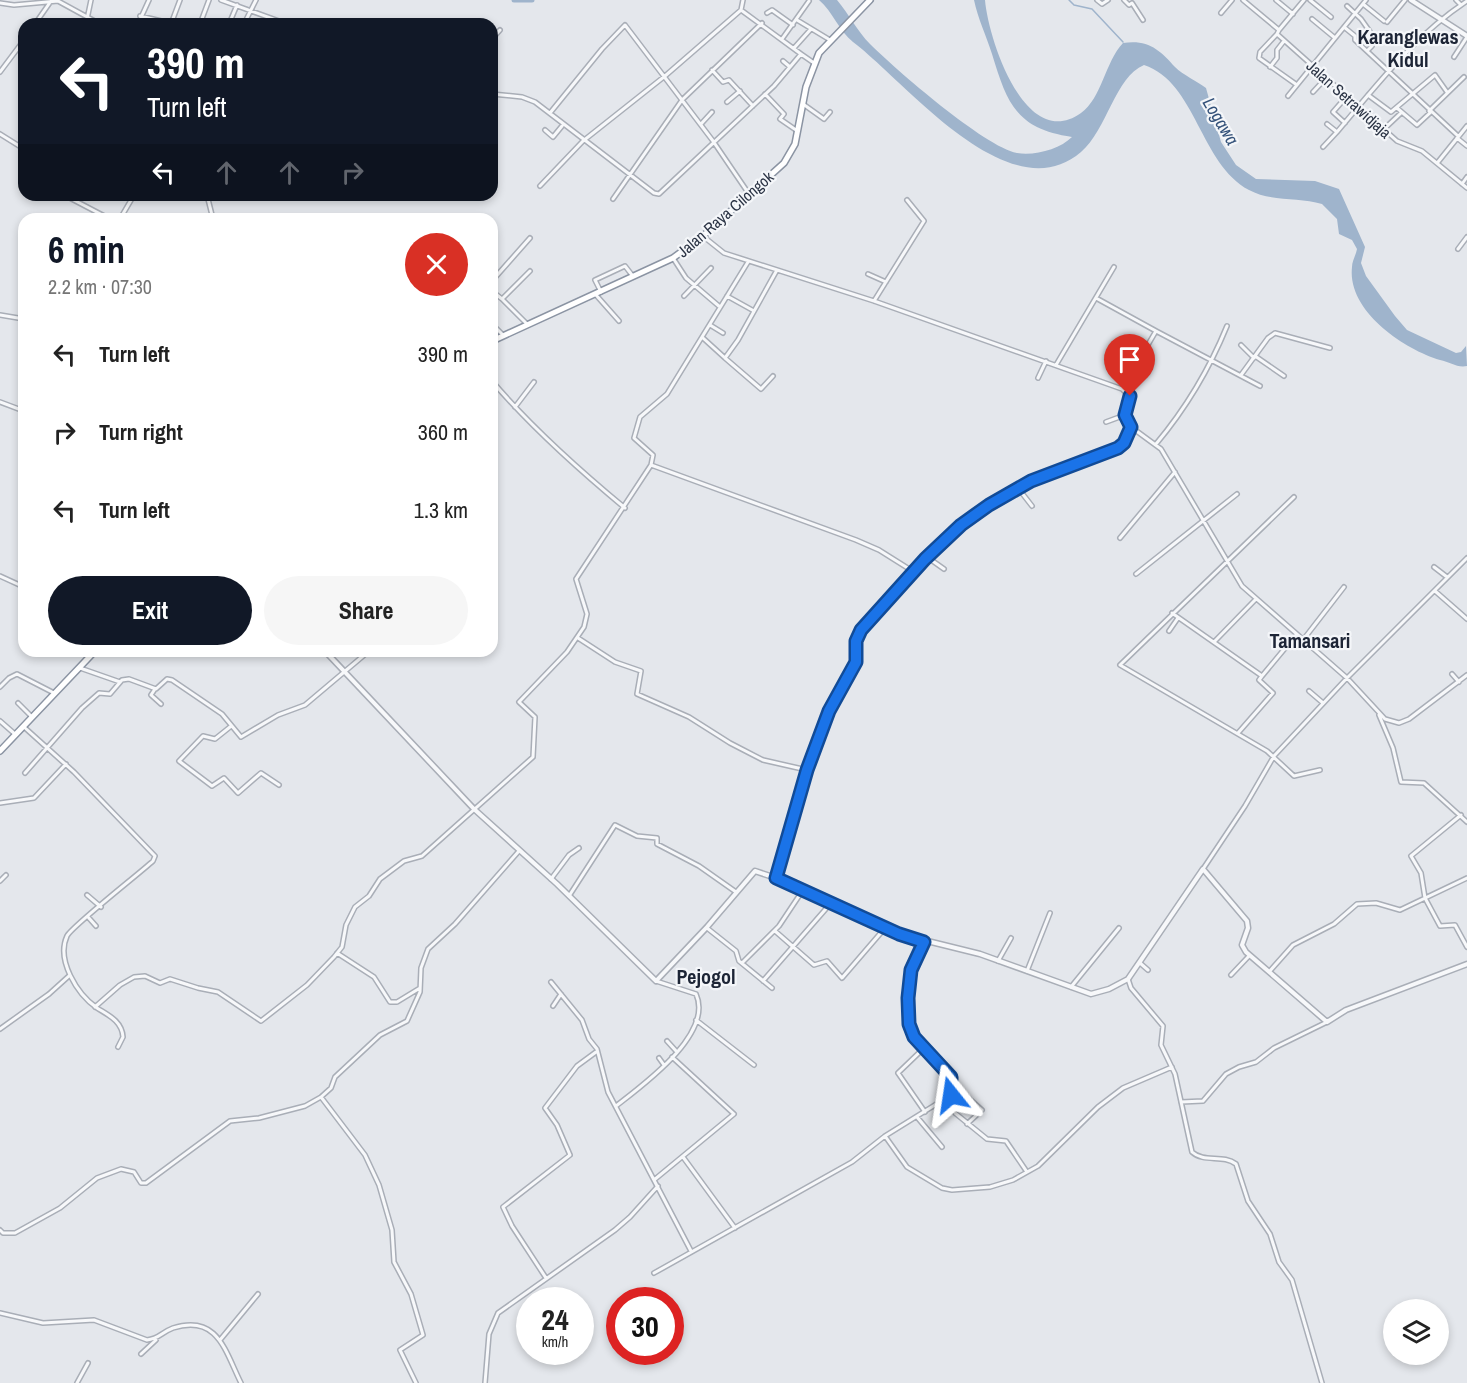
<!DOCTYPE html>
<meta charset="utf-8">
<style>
body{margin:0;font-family:"Archivo Narrow",sans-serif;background:#f6f6f6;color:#222;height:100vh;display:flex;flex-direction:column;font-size:22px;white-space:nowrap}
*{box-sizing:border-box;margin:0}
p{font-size:20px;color:#767676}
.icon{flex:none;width:33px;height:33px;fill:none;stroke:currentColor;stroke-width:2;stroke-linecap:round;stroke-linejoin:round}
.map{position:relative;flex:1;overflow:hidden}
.side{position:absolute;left:18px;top:213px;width:480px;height:444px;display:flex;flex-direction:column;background:#fff;border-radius:18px;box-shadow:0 3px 9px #0003}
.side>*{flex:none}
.guide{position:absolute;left:18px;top:18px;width:480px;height:183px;border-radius:18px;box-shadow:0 3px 9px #0003;background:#111827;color:#fff;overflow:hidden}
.tools{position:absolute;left:1383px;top:1299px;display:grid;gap:12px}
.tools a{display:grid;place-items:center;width:66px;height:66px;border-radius:50%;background:#fff;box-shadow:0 3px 9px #0003;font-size:30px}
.speed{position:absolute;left:516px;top:1287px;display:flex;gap:12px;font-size:30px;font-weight:700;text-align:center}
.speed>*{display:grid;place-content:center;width:78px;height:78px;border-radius:50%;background:#fff;box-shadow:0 3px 9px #0003;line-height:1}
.speed small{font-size:15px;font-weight:400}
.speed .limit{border:9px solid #d22;background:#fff;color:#111}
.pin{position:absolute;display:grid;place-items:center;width:51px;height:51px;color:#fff;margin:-62px -26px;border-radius:50% 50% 50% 0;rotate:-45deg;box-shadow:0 0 6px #0007}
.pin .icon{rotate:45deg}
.me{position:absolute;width:66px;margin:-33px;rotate:345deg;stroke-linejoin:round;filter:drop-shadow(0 0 4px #0008)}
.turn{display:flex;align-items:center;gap:21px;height:126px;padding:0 30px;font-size:27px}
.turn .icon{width:78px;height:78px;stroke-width:2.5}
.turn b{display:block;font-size:42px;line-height:51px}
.lanes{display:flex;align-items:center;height:57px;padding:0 30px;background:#0003;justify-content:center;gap:30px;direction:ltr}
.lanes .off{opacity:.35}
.round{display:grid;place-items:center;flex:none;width:63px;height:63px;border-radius:32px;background:#f6f6f6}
.headline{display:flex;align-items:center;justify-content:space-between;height:102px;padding:0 30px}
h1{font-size:36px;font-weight:700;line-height:45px;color:#111827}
.cta{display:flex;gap:12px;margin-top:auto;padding:12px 30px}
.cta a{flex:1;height:69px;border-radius:36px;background:#111827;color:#fff;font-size:24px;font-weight:700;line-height:69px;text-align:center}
.cta a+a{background:#f6f6f6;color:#222}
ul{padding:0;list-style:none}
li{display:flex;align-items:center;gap:18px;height:78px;padding:0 30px}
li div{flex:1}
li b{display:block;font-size:22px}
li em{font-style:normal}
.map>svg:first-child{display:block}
.water{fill:#9fb4cc}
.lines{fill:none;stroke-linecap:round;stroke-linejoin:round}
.stream{stroke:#9fb4cc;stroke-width:1.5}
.river{stroke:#9fb4cc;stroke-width:5}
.minor-casing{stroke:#a9aeb7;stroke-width:6}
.tertiary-casing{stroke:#a9aeb7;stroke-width:7}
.trunk-casing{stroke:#8b94a3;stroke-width:8}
.minor{stroke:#f7f8fa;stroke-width:3}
.tertiary{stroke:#f7f8fa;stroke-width:4}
.trunk{stroke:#fff;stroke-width:5}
.route-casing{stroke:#114b97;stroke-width:15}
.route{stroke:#1a73e8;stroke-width:10}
.labels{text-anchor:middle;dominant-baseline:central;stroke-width:4.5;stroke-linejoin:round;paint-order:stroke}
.street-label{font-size:16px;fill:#2b3445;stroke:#f4f6f9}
.water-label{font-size:18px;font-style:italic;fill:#34527a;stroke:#f4f6f9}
.quarter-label{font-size:20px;font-weight:bold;fill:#1d2536;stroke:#f4f6f9}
</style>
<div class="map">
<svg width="1467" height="1383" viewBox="0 0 1467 1383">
<rect width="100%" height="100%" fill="#e4e7ec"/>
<path class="water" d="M819 0H837C849 14 857 31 870 44 895 69 985 147 1017 153 1035 156 1060 149 1072 137 1016 129 1007 103 992 54 986 35 978 19 974 0H985C988 38 1025 153 1081 113 1102 98 1105 62 1123 43 1148 39 1160 50 1175 67 1183 75 1197 81 1206 88L1221 142 1236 165 1256 179 1315 181 1339 189 1365 247 1361 263 1366 276 1395 316 1407 330 1456 353 1461 352 1466 346 1467 366C1457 368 1450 362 1440 360 1404 349 1347 311 1352 267 1352 261 1356 255 1357 249L1352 240 1339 234 1337 219 1322 204C1299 197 1271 202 1249 190 1200 164 1196 82 1144 65 1115 77 1107 130 1081 152 1009 214 904 80 853 42 839 31 833 12 819 0Z"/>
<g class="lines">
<path class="stream" d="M1069 0 1074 5 1092 9 1123 42"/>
<path class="river" d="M514 0H532"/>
<defs>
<path id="minor" d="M221 0 287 24
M1097 0 1102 4 1108 0
M1124 0 1129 5 1132 3 1143 20
M1243 0 1279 30 1277 34 1397 141 1422 151 1467 188
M1276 0 1293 14
M1310 0 1331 17
M1456 0 1461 5
M0 3 14 5 58 1 100 24
M1363 4 1384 21
M1347 6 1361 19 1373 36 1372 46 1367 51
M741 10 743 0
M767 13 772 10 793 25
M1221 13 1232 0
M140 16 174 24
M1312 19 1335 38
M797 20 830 40
M1387 22 1405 0
M35 24 51 1
M86 24 91 0
M138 24 149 0
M171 24 180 0
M200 24 209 0
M229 24 237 5
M244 24 256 0
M1344 27 1355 36V40L1458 136
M1279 30 1304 0
M1277 34 1260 52 1259 58 1297 85
M492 39 500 30
M782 39 809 1
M794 48 811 29
M801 54 814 63
M1454 57 1467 37
M783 61 790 67
M1270 67 1277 58V50L1284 41
M712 70 723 82 729 80 753 106
M0 72 24 40
M1313 92 1326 78
M492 94 522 97 535 102 654 193 659 194 774 86 801 54 741 10 665 76 583 141 540 186
M765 94 784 114 780 119 796 130
M1368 95 1391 112 1435 75 1447 92
M1288 96 1366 0
M727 102 740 91
M803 104 824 119 830 112
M1397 108 1417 125 1431 112
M1429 111 1464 77
M550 113 602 49 625 25 713 141 749 194
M1345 123 1333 112 1347 96
M701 124 712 112
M1327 124 1337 132C1377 85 1414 36 1467 1
M1384 129 1401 113
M545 130 553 137 562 126
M0 134 24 149
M1457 138 1467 146
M1323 147 1337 132
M1438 162 1467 126
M1462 184 1467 177
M207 195 213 219
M68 197 110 219
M613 199 682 100 762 23
M120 219 134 195
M704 237 724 253 874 301 1122 389 1131 398 1126 411 1127 420 1131 427 1161 449 1242 586 1347 678 1385 719 1399 723 1409 719 1467 675
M1458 249 1467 237
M673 258 686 278 720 307
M868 274 886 282
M492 281 530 238
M492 291 502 299
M601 292 595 280 625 266 632 275
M596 295 619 321
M684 296 711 268
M727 296 754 311
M1096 298 1156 331
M874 301 924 221 907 200
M0 315 24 319
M492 324 503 335
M527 324 502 299 530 271
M710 325 723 333
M703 338 725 358 738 340 777 270
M1241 345 1254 358
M1255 356 1284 376
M725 358 761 389 773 376
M1056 365 1114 267
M1241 375 1268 338 1275 333 1330 348
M1038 378 1046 361
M492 381C531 427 578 469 625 508
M1122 389 1156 331 1260 386
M0 402 24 411
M515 407 534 382
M1106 422 1125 415
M1156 444C1187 407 1209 370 1227 326
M651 465 653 455 634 438 640 417 667 394 748 262
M1018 488 1032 506
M1294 497 1120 665 1267 751 1294 776 1320 770
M1120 538 1175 472
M927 557 944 569
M1434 567 1447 577
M1136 574 1237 494
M0 576 24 587
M1435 591 1467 619
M1172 613 1262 676 1296 635
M1169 631 1178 618
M578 638 615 662 641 671 637 694 689 717 730 743 763 760 807 770
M1303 640 1344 587
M1214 642 1255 600
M80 668 120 682
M1452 674 1459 682
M0 687 9 678 17 674 54 693
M155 689 151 695 161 704
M1309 691 1323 703
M18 703 32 717
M1379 715 1393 748 1401 782 1424 783 1467 822
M0 721 16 735
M24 727 74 772 155 856 153 861C140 873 71 927 67 936 56 960 77 994 97 1008 108 1015 122 1021 123 1037L118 1047
M230 727 215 739 203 736 179 761 212 786 224 778 238 793 261 773 279 785
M1238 733 1273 693 1259 680 1262 676
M25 773 82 708 99 693 110 694 122 680 129 679 156 689 167 679 172 680 222 714 241 737 278 715 305 705 369 651
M0 803 34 798 66 764
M1461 815 1411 856 1421 873 1425 898 1440 926 1455 925 1467 947
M1203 869 1245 806 1274 756 1347 678 1467 558
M776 878 807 770 829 711 856 662V639L864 626C941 532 1002 486 1118 448L1123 443 1131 427
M551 879 569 855 579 848
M0 881 6 875
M87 895 101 907
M569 896 615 825 637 836 657 838V844L699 866 736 892
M88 917 96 926
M707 928 736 951 739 961 772 988
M775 931 814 965 827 961 842 978 885 928
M923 942 911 970 908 998 909 1024 914 1037 951 1077 952 1105 955 1113 987 1139 1006 1141 1027 1172
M337 953 374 977 390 1002H397L420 988
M998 961 1011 938
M742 963 779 926 803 890
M1140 963 1148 970
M1027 971 1050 913
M1269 972 1293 945 1334 924 1357 904 1376 903 1400 910 1467 878
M1231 975 1249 956
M1128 979 1131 988 1163 1026 1161 1045 1175 1074 1192 1152C1204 1163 1223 1154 1236 1164L1248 1201 1270 1234 1279 1262 1292 1280 1322 1383
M763 981 831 903
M551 982 582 1020 589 1039 597 1049 608 1092 691 1251
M1071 987 1119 928
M553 1006 561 994
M95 1007 120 985 134 977 145 976 160 983 170 979 198 988 218 992 261 1021 307 985 334 957 342 947 346 925 355 907 369 896 380 879 404 861 422 856 533 757 535 717 519 702 567 652 584 627 587 614 576 579 651 465 856 540 879 550 914 572
M696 1020 754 1065
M0 1029 49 994 70 975
M667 1041 677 1052
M924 1048 898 1073 925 1112
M659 1058 664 1065
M321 1097 331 1088 335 1077 380 1035 407 1021 420 992 421 968 428 949 455 924 519 851
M1181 1102 1203 1101 1226 1074 1239 1067 1256 1062 1274 1048 1327 1022
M616 1106C643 1085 714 1034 696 994L656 981
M953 1107 964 1094 982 1110 967 1124
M917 1117 942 1147
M885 1136 907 1167 942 1188 952 1190 990 1187 1013 1180 1038 1166 1098 1107 1123 1088 1172 1067
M683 1157 735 1228
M654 1180 734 1114 672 1057
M0 1230 3 1233H15L60 1208 97 1178 121 1169 134 1172 141 1183H146L230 1121 259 1118 305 1106 321 1097 365 1155 379 1185 392 1230 394 1262 411 1294 423 1335 400 1350 416 1383
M654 1273 852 1162 885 1136 951 1095
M546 1278 512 1226 503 1207 570 1155 557 1125 545 1108 577 1066 596 1052
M0 1313 43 1323 94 1320 147 1340C159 1339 162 1332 173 1328 218 1314 225 1351 241 1383
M220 1340 258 1294
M141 1354 156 1340
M77 1383 88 1363
M485 1383 489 1334 498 1313 615 1230 630 1217 658 1186"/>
<path id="tertiary" d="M1411 0 1467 36
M325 651 474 809 557 884 656 981 707 927 755 871 776 878 899 934 980 954 1091 994 1109 989 1128 979 1203 869 1247 921 1248 928 1242 945 1246 952 1327 1022 1346 1010 1467 964"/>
<path id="trunk" d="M492 341 673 258 703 236 784 163 795 144 806 87 819 53 870 0
M0 751 95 651"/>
</defs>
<use href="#minor" class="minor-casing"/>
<use href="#tertiary" class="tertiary-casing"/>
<use href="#trunk" class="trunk-casing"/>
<use href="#minor" class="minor"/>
<use href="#tertiary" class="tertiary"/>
<use href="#trunk" class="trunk"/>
</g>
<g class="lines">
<defs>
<path id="route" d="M951 1095V1077L914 1037 909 1024 908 998 911 970 924 942 899 934 776 878 807 770 829 711 856 662V641L861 630 925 559 961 525 989 505 1031 481 1118 448 1124 443 1131 427 1125 415 1130 396"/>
</defs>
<use href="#route" class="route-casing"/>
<use href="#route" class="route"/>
</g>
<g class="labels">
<g class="street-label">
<text transform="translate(1349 99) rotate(42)">Jalan Setrawidjaja</text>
<text transform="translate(725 214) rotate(-41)">Jalan Raya Cilongok</text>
</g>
<g class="water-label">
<text transform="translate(1221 121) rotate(59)">Logawa</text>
</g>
<g class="quarter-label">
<text x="1408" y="36">Karanglewas<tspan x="1408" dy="23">Kidul</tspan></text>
<text x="1310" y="640">Tamansari</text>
<text x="706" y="976">Pejogol</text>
</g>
</g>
</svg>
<div class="tools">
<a><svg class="icon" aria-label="layers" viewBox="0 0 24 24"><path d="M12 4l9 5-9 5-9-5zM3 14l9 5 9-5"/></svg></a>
</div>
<div class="speed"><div>24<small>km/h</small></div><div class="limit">30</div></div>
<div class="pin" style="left:1130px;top:396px;background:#d93025"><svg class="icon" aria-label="arrive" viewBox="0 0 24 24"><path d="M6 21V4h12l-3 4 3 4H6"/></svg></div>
<svg class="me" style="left:951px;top:1095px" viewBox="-20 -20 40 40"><path d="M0-17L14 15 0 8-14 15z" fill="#1a73e8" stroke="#fff" stroke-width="4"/></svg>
<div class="guide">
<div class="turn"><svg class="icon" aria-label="left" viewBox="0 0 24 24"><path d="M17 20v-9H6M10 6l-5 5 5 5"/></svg><div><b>390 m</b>Turn left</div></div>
<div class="lanes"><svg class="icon" aria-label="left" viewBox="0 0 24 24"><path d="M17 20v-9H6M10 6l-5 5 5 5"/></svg><svg class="icon off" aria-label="ahead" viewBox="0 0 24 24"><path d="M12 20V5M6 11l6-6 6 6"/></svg><svg class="icon off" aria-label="ahead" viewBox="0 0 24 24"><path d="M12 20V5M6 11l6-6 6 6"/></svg><svg class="icon off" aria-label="right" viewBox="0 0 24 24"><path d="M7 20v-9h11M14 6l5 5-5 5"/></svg></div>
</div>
<section class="side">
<div class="headline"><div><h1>6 min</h1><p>2.2 km · 07:30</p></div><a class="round" style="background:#d93025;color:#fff"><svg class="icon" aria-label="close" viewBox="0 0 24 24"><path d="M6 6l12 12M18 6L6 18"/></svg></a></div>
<ul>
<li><svg class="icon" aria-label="left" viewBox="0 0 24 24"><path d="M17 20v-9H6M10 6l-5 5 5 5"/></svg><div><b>Turn left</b></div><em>390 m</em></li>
<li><svg class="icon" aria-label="right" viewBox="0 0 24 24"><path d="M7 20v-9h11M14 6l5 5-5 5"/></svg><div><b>Turn right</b></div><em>360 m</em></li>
<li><svg class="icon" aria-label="left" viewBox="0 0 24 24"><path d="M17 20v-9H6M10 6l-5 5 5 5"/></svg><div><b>Turn left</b></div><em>1.3 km</em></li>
</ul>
<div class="cta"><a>Exit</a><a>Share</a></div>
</section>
</div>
